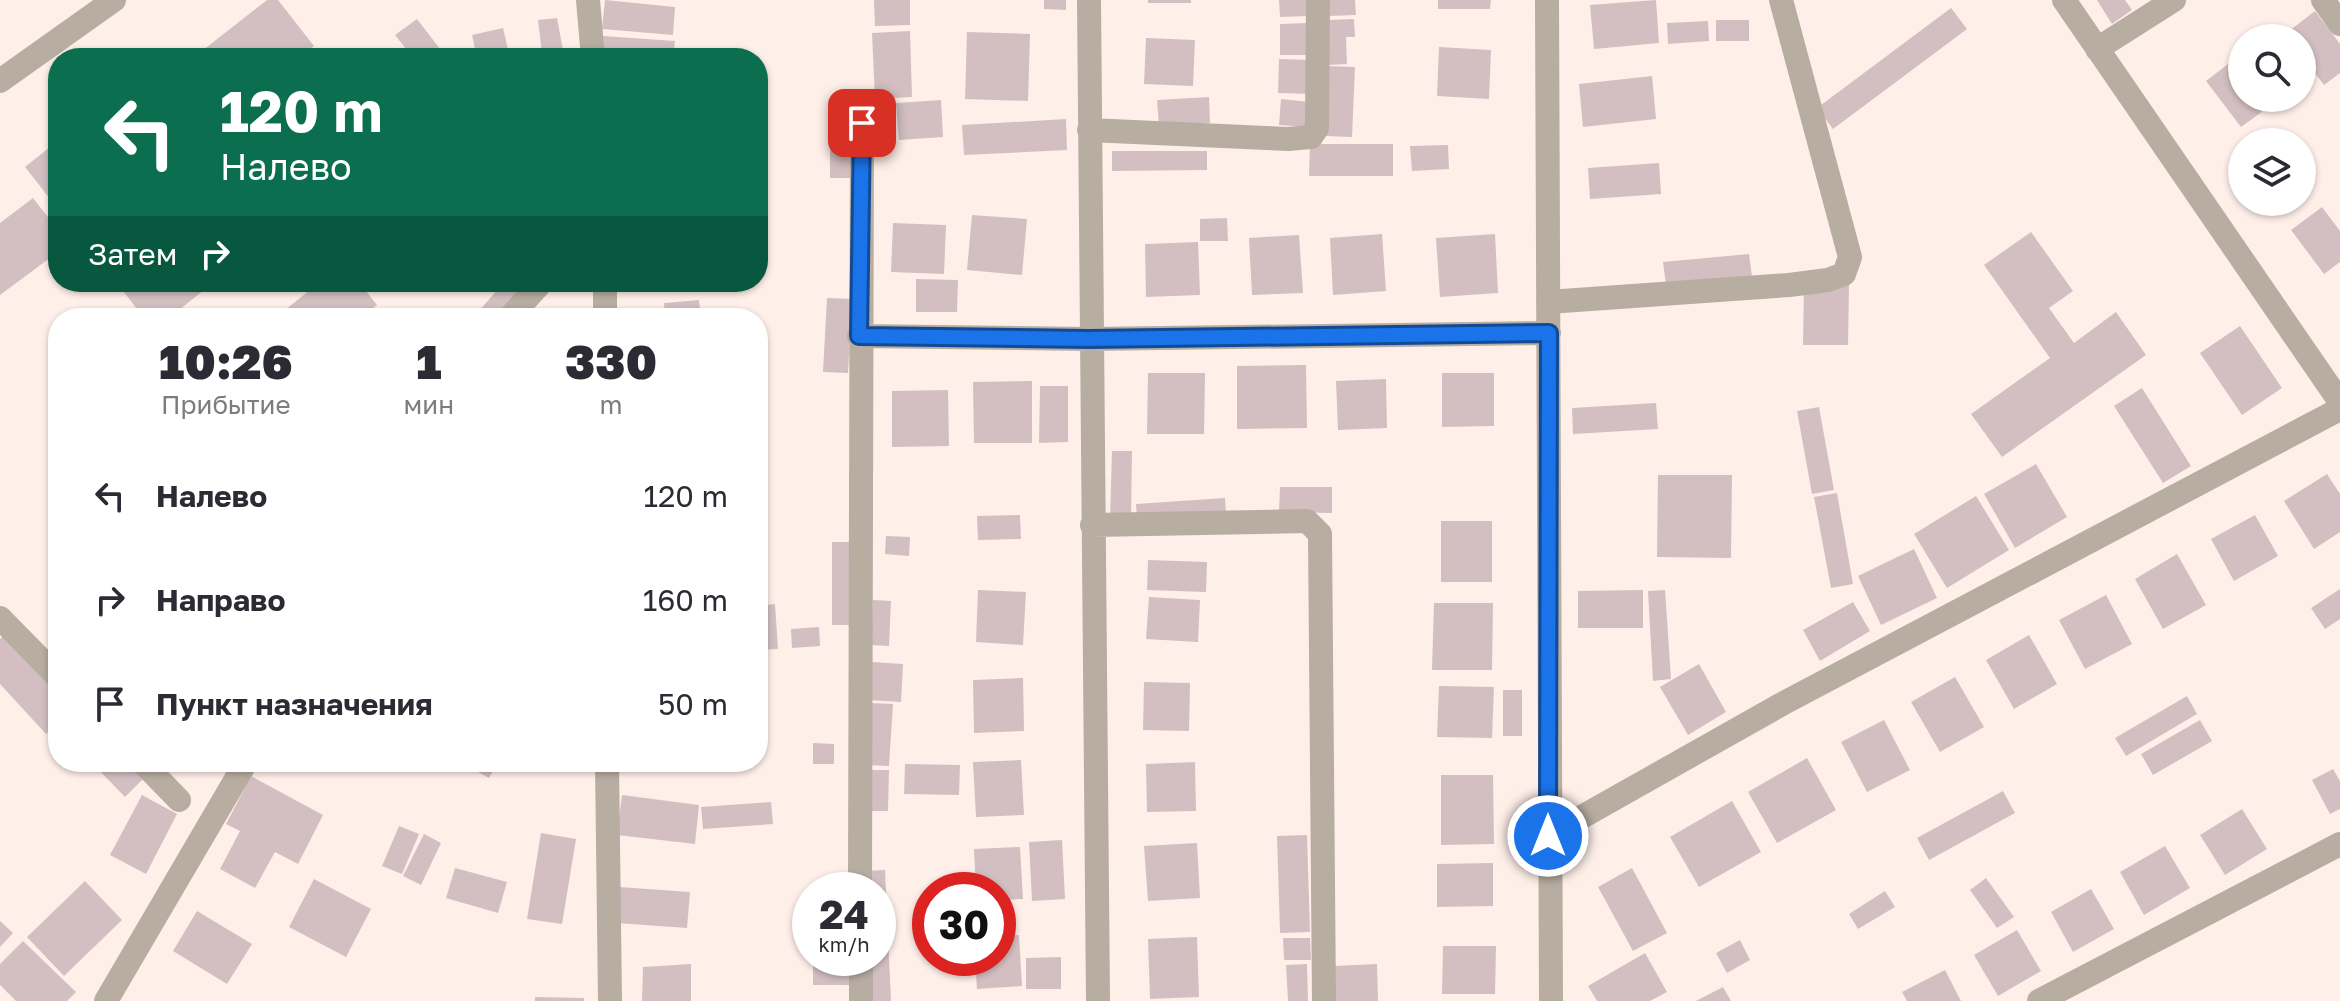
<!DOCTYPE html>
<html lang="ru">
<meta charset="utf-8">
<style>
body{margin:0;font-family:"Golos Text",sans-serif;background:#f2f2f3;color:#2b2b33;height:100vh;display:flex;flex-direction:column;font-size:30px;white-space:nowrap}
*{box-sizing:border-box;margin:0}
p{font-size:26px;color:#7c7c81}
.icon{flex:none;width:44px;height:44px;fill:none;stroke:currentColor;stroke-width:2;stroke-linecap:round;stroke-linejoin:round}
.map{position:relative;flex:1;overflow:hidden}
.sheet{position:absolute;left:48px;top:308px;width:720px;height:464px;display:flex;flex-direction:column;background:#fff;border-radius:32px;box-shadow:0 2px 6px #0004}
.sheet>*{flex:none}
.hud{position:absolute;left:48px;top:48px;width:720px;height:244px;border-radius:32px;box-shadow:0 2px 6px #0004;background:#0b6e4f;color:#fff;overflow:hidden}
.controls{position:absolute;left:2228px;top:24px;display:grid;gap:16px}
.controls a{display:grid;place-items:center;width:88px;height:88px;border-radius:50%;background:#fff;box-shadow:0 2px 6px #0004;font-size:40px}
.speed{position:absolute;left:792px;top:872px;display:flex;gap:16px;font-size:40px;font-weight:700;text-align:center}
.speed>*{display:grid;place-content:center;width:104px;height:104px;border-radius:50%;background:#fff;box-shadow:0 2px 6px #0004;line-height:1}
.speed small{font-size:20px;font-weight:400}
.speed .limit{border:12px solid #d22;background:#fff;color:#111}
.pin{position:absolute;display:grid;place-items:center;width:68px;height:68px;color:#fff;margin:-34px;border-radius:16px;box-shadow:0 4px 12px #0006}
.me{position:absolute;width:88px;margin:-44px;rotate:0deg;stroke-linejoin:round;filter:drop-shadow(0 0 6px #0008)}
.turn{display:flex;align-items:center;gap:28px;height:168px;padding:0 40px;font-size:36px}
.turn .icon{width:104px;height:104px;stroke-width:2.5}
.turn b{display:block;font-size:56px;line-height:68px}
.then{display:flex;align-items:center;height:76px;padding:0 40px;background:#0003;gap:16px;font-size:30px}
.eta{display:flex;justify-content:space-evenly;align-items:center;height:136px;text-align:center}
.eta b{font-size:48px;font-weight:800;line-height:56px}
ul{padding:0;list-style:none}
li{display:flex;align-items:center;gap:24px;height:104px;padding:0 40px}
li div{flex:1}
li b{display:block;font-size:30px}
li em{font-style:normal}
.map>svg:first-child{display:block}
.building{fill:#d3bfc1}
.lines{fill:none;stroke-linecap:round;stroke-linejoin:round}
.minor{stroke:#b7ada1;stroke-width:24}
.tertiary{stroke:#b7ada1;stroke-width:24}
.route-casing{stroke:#114b97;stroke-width:20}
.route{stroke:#1a73e8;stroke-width:14}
</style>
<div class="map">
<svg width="2340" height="1001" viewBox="0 0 2340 1001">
<rect width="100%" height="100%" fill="#ffefe9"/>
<path class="building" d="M267 0H278L314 46 299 58H193Z
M605 0 675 7 673 35 602 29Z
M874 0H910V25L875 26Z
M1044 0H1066V10L1044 9Z
M1148 0H1191V3H1148Z
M1279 0H1309V16L1280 17Z
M1327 0H1355L1356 15 1328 16Z
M1438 0H1491L1490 9H1438Z
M1656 0 1659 43 1594 49 1590 5Z
M2097 0H2125L2132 10 2112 24Z
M1951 8 1967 29 1833 129 1817 108Z
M2315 11 2340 44V73L2324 85 2302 56V38H2288L2285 34Z
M557 18 563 50 542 53 538 20Z
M417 19 447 58H413L395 35Z
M1354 19 1355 37H1346L1347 64 1328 65V20Z
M1716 20H1749V41H1716Z
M1708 21 1709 41 1668 44 1667 23Z
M1308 23V55H1280V24Z
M503 28 510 58H477L472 35Z
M910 31 912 97 875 99 872 33Z
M967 32 1030 34 1028 101 965 99Z
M603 36 675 41 673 58H604Z
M1146 38 1195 40 1193 86 1144 84Z
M1439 47 1491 50 1489 99 1437 96Z
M1279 59 1311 60 1310 94 1278 93Z
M2232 61 2242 74V98H2259L2267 108 2241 127 2206 81Z
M1328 66 1355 67 1352 137 1325 136Z
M1652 76 1656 119 1583 127 1579 84Z
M1209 97 1210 123 1159 126 1157 100Z
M1281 99 1310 102 1308 127 1279 125Z
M941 100 943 137 899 140 896 103Z
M830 111H853L854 178H830Z
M1066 119 1067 150 964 155 962 125Z
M2282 131 2290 142H2266Z
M1310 144H1393V176H1309Z
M1448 145 1449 169 1412 171 1410 146Z
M50 147 58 157V209L25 167Z
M1112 151H1207V170L1112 171Z
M2302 158 2316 176 2302 187Z
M1659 163 1661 194 1590 199 1588 168Z
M33 198 58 230V252L0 295V223Z
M2322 207 2340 231V262L2324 274 2291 230Z
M972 215 1027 219 1022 275 967 270Z
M1227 218 1228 241H1200V219Z
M893 223 946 225 944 274 891 272Z
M2031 232 2073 291 2049 308 2074 343 2116 312 2146 355 2002 457 1971 414 2050 358 1984 265Z
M1382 234 1386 291 1333 295 1330 238Z
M1495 234 1498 293 1440 297 1436 238Z
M1299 235 1303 293 1252 295 1249 238Z
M1198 242 1200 295 1146 297 1145 244Z
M1749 254 1752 277 1666 285 1663 262Z
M916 279 958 280 957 312H916Z
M116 282H214L169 318H144Z
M320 282H359L377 305 361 318H275Z
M504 282H532L499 318H473Z
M614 282H672L673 289 614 291Z
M1804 284 1849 285 1848 345H1803Z
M827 298 852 299 848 373 823 372Z
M699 300 701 318H665L664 303Z
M2240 326 2282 388 2242 415 2200 353Z
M1306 365 1307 428 1237 429V366Z
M1148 373H1205L1204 434H1147Z
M1442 373H1494V426L1442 427Z
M1386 379 1387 428 1338 430 1336 381Z
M1032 381V443H974L973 382Z
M1040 386H1068V442L1039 443Z
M2142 388 2191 466 2163 483 2114 406Z
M948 390 949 446 892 447V391Z
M1656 403 1658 429 1573 434 1572 408Z
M1819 407 1834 490 1812 494 1797 411Z
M1112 451H1132L1131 521H1110Z
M2036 464 2067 517 2015 548 1984 494Z
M2327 474 2340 494V532L2314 549 2284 501Z
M1658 475H1732L1731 558 1657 557Z
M1280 487H1332V513L1279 512Z
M1837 493 1853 584 1831 588 1814 497Z
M1976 496 2009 550 1947 588 1914 534Z
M1225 498 1226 515 1137 521 1136 504Z
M1020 515 1021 539 978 540 977 516Z
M2255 515 2278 556 2234 581 2211 539Z
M1441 521H1492V582H1441Z
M886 536 910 537 909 556 885 554Z
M832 542H856V625H832Z
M1914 549 1937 598 1881 625 1858 576Z
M2177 554 2206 605 2163 629 2135 579Z
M1148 560 1207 562 1206 592 1147 590Z
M2340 589V619L2325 629 2311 608Z
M978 590 1026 592 1023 645 976 642Z
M1643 590V628H1578V591Z
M1665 590 1671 679 1653 681 1648 591Z
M2106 595 2132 644 2085 669 2059 620Z
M1149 597 1200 600 1198 642 1146 639Z
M873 600 891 601 889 646 871 645Z
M1853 602 1870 631 1820 661 1803 630Z
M1434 603H1493L1492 670H1432Z
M775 604 778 649 758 650V606Z
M819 627 820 646 792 648 791 629Z
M4 635 58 694V723L46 734 0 684V639Z
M2029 635 2057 684 2014 709 1986 660Z
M872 662 903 664 901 702 869 700Z
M1699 664 1726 712 1688 735 1660 687Z
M1955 677 1984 727 1940 752 1911 702Z
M1023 678 1024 731 974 733 973 680Z
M1144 682 1190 683 1189 731 1143 730Z
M1439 686 1494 687 1492 738 1437 737Z
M1503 690H1522V736H1503Z
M2187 696 2197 714 2126 756 2115 738Z
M869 703 893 704 889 766 866 765Z
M1884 720 1910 770 1867 792 1841 742Z
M2200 720 2212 741 2153 775 2141 754Z
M813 743 834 744V764H813Z
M1807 758 1836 810 1777 843 1748 792Z
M1021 760 1024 815 976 817 973 762Z
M91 762H130L145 777 125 797Z
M460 762H498L489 778Z
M1195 762 1196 811 1147 812 1146 764Z
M905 764 960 765 959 795 904 794Z
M2333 769 2340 781V809L2330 814 2312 780Z
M866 770H889L888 811H866Z
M1441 775H1493L1494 844 1441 845Z
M251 776 323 815 298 864 275 852 255 888 220 869 240 831 226 824Z
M2003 791 2015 813 1929 860 1917 838Z
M142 795 177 814 146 874 110 855Z
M622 795 699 805 695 844 617 835Z
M1732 801 1761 852 1699 887 1670 837Z
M771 802 773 824 703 829 701 807Z
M2242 809 2267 849 2225 875 2200 835Z
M399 826 419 834 402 874 382 866Z
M541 833 576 839 562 924 527 919Z
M424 834 441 843 421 885 403 876Z
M1307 835 1310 932 1280 933 1277 836Z
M1062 840 1065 899 1032 901 1029 842Z
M1197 843 1200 898 1148 901 1144 846Z
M2165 846 2190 888 2144 915 2120 872Z
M1020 847 1023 899 998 900V890H976L974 849Z
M1493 863V906L1437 907V864Z
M455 868 507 882 498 913 446 898Z
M1632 868 1667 933 1633 951 1598 887Z
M885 870 891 1001H869L867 958H878V890H865L864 871Z
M1986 878 2014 917 1997 928 1970 890Z
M314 879 371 909 346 957 289 927Z
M85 881 122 920 64 976 27 937Z
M619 887 690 892 687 928 616 923Z
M2091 889 2114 929 2073 952 2051 912Z
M1885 891 1895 907 1858 929 1849 914Z
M197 911 252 944 227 984 173 951Z
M0 921 13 933 0 947Z
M2017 930 2041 971 1998 996 1974 955Z
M1019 935 1022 986 977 989 975 958H998V936Z
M1197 937 1199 997 1150 999 1148 939Z
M1283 938H1310L1311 960H1284Z
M1740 940 1750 960 1727 973 1716 953Z
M23 941 76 992 67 1001H16L0 985V964Z
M1443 946H1496L1495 994H1442Z
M1645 953 1667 992 1650 1001H1597L1588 986Z
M1061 957V989H1026V958Z
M813 958H850V985H813Z
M691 964V1001H642L643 967Z
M1307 964 1308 1001H1288L1286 965Z
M1377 964 1378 1001H1335L1334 966Z
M1945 970 1961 1001H1907L1902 992Z
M1723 987 1731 1001H1696Z
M535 997 584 998V1001H535Z"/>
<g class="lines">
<path class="minor" d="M588 0 593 58
M1089 0 1098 1001
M1547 0 1551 1001
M2064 0 2340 402
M2323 0 2340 24
M2097 49 2174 0
M1089 130 1288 139 1311 137 1317 128 1318 0
M605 282V318
M1548 302 1789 285 1828 280 1844 274 1850 257 1781 0
M509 318 542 282
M859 336 1089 339 1549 333
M1092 525 1307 521 1320 534 1324 1001
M0 618 58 677
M142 762 179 800
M607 762 610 1001
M1548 836 1782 704 2340 409
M860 890 862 123
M861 958V1001
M106 1001 246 762
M2039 1001 2340 844"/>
<path class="tertiary" d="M0 81 114 0"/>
</g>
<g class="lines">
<defs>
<path id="route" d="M862 123 859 336 1089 339 1549 333 1548 836"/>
</defs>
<use href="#route" class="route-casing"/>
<use href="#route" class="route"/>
</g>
</svg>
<div class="controls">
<a><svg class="icon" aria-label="search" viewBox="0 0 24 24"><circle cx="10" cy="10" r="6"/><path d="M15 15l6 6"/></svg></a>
<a><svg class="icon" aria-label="layers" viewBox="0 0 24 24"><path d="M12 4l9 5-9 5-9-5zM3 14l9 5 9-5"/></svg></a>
</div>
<div class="speed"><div>24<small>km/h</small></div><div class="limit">30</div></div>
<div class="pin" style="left:862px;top:123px;background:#d93025"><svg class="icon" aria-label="arrive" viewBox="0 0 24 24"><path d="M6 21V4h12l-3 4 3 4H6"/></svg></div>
<svg class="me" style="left:1548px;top:836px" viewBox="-20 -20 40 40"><circle r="17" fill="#1a73e8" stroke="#fff" stroke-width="3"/><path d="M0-11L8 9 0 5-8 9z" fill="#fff"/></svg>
<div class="hud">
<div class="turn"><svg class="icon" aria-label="left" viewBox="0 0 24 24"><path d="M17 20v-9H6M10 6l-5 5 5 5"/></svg><div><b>120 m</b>Налево</div></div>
<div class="then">Затем<svg class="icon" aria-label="right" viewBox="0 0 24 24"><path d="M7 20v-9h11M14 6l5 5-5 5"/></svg></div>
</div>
<section class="sheet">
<div class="eta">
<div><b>10:26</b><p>Прибытие</p></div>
<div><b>1</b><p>мин</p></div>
<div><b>330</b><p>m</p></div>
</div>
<ul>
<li><svg class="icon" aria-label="left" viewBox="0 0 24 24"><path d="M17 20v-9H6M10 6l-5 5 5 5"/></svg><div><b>Налево</b></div><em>120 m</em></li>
<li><svg class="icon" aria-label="right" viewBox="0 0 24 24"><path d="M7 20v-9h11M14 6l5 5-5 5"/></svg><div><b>Направо</b></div><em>160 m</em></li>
<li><svg class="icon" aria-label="arrive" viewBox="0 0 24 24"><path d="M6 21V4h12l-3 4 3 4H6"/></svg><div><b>Пункт назначения</b></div><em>50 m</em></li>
</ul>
</section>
</div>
